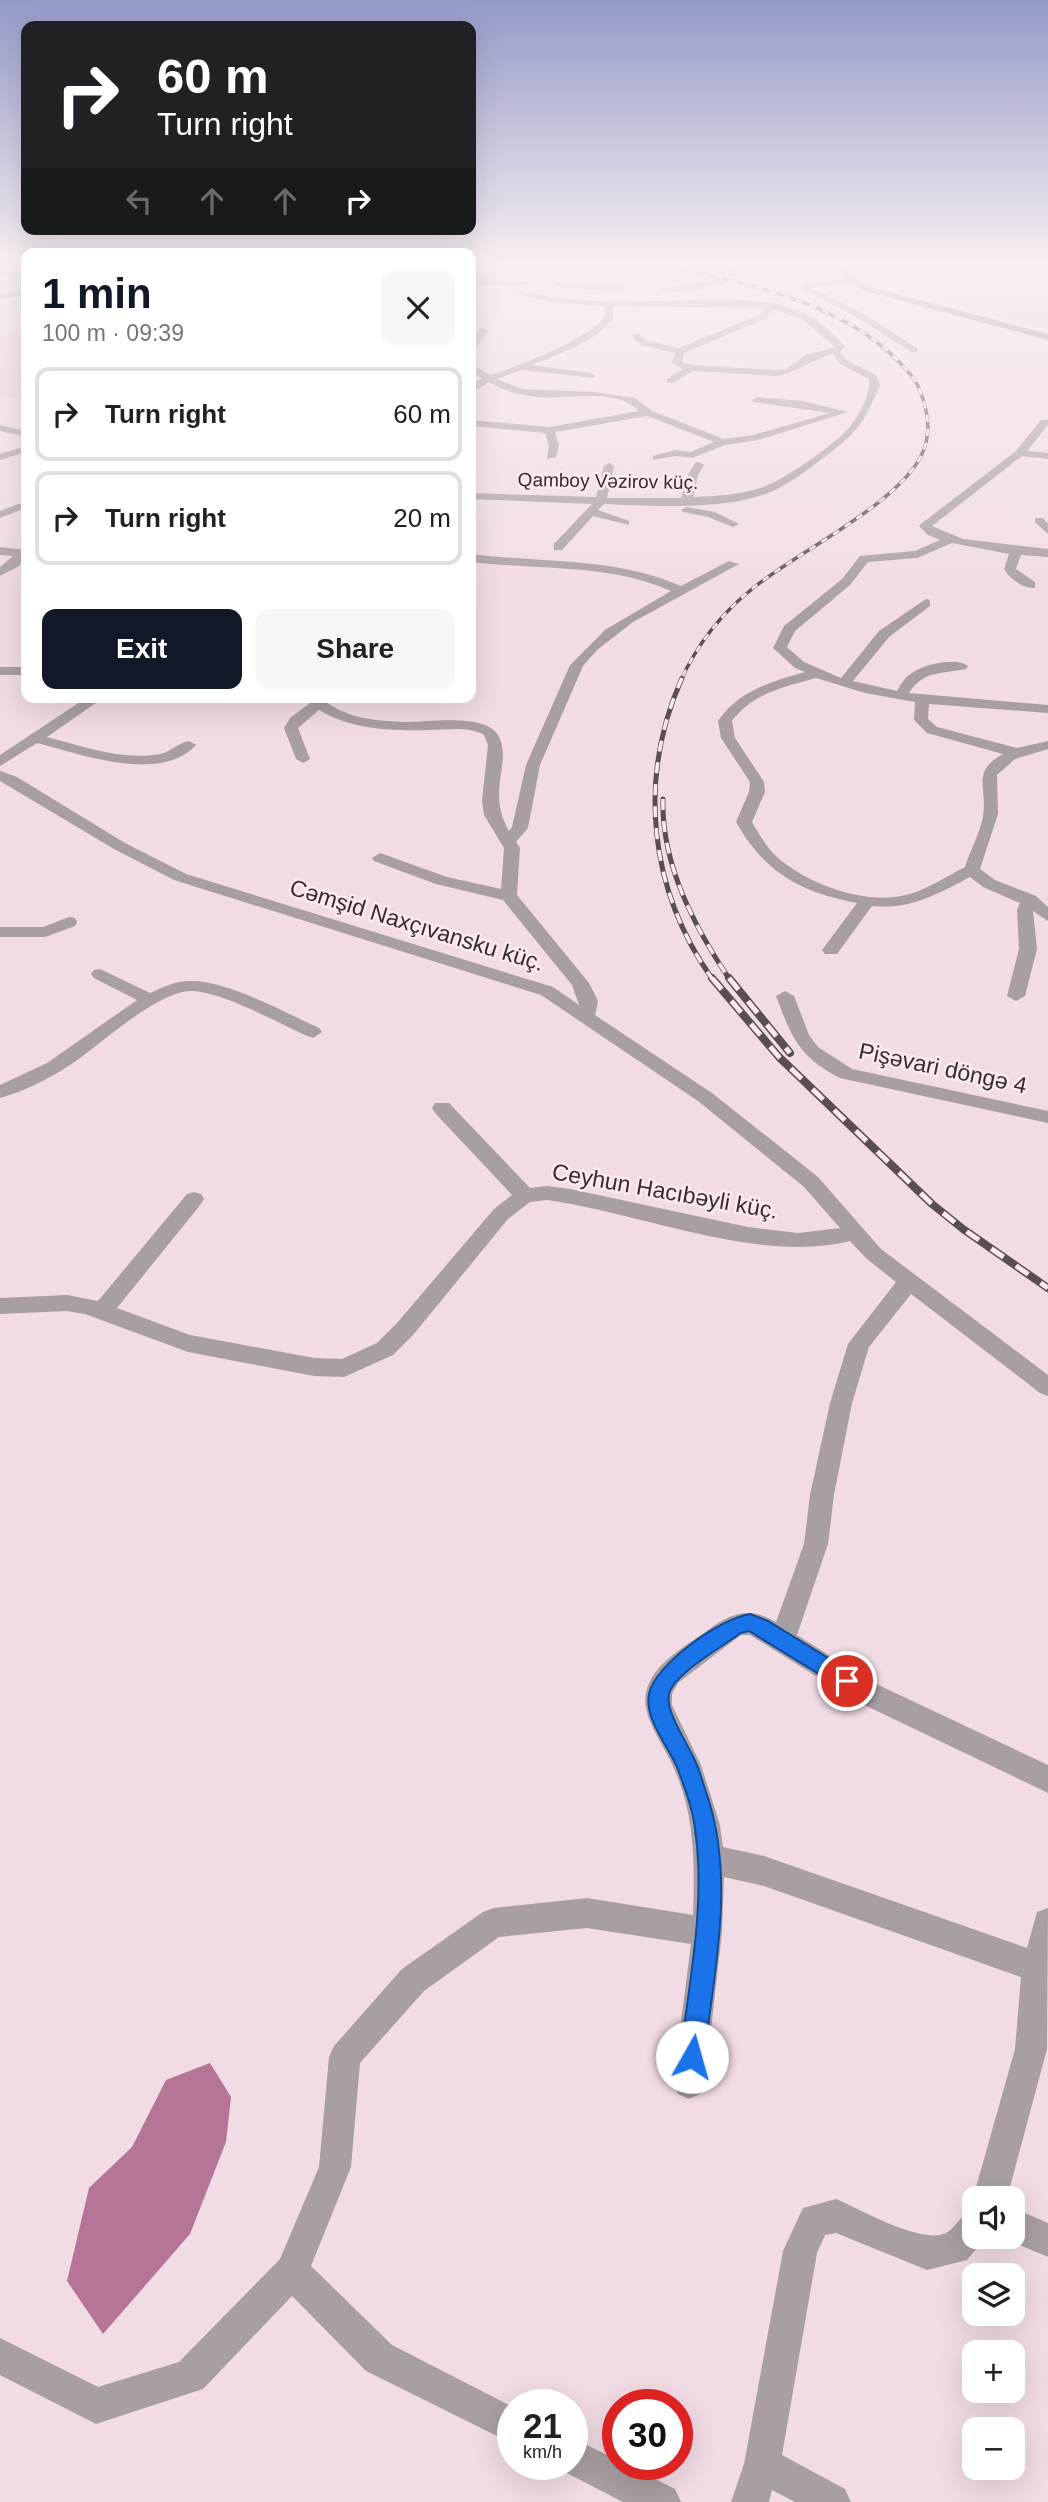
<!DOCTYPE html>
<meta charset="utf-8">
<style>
body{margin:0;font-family:Arial,sans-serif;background:#f6f6f6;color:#202124;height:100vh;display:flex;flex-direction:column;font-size:26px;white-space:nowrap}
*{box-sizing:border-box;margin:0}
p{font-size:23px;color:#757577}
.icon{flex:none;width:38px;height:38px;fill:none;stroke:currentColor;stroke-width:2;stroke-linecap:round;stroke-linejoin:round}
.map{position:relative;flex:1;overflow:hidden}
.details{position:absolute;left:21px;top:248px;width:455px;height:455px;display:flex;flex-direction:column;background:#fff;border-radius:14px;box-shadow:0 7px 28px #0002}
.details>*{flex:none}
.top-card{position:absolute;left:21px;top:21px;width:455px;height:214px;border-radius:14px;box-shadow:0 7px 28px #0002;background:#202124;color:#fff;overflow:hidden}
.controls{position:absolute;left:962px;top:2186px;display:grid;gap:14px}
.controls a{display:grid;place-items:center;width:63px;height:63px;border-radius:14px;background:#fff;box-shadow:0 7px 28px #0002;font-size:35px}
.speed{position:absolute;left:497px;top:2389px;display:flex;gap:14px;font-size:35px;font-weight:700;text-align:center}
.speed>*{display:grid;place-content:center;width:91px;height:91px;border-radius:50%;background:#fff;box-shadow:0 7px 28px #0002;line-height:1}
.speed small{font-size:18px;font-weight:400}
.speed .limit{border:10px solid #d22;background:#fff;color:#111}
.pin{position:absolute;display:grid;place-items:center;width:60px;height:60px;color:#fff;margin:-30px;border:4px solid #fff;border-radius:50%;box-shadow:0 2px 7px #0007}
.me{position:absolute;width:77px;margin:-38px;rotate:7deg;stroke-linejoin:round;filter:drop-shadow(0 0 5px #0008)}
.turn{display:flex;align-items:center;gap:24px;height:147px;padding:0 21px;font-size:32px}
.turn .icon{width:91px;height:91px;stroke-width:2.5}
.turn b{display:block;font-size:49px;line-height:60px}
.lanes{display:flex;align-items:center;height:66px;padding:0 21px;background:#0003;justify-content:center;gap:35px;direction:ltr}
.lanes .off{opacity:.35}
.round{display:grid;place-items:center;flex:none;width:74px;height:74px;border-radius:14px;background:#f6f6f6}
.head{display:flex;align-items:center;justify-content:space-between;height:119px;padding:0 21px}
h1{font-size:42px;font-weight:700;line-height:52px;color:#111827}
.primary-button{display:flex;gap:14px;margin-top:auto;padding:14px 21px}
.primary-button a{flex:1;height:80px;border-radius:14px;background:#111827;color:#fff;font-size:28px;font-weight:700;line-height:80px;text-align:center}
.primary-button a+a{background:#f6f6f6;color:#202124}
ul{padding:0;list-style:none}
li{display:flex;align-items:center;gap:21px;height:94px;margin:0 14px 10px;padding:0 7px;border:4px solid #e0e0e0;border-radius:14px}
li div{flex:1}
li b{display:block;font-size:26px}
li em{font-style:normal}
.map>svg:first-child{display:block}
.built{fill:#e9ccda}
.water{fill:#b67496}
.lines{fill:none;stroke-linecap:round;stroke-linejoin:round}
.street-tunnel{stroke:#cbb8c1;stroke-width:10;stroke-dasharray:10 4.5;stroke-linecap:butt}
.street{fill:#a89fa3;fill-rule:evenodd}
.secondary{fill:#8b7e84;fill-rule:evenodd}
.rail-far2-casing{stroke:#584e53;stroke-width:3.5}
.rail-far1-casing{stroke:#584e53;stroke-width:5}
.rail-casing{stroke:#584e53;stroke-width:8}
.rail-far2{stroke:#fee8f2;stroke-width:2.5;stroke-dasharray:7;stroke-linecap:butt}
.rail-far1{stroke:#fee8f2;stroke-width:3.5;stroke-dasharray:11;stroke-linecap:butt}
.rail{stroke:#fee8f2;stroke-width:5;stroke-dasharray:15;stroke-linecap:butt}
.route{fill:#1a73e8;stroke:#114b97;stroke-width:2}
.labels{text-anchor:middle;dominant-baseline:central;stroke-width:5;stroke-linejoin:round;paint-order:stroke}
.far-street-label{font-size:19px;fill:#352d31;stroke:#fee8f2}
.street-label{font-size:23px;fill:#352d31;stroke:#fee8f2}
</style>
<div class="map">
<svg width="1048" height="2502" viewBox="0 0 1048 2502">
<rect width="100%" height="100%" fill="#f1dbe5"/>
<path class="built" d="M928 265 1048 266V329L900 292Z
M0 332 26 334V400L0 396Z"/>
<path class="water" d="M210 2063 231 2097 226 2142 190 2234 103 2334 67 2281 89 2188 132 2147 166 2080Z"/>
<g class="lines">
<path class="street-tunnel" d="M717 282 730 275"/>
<path class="street" d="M725 265H733L737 270 733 277 726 275 729 270Z
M0 271 26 273V277L0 275Z
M471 279 524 281 528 284 517 286 520 290C578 306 637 301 697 300 727 300 759 298 788 307 811 314 830 328 845 347L840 352 846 360 876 375 880 385C862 428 855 434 818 462 803 473 790 483 773 491 728 511 653 506 604 504L598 510 629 521V525L593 516 562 550H554V544L592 504 471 499V493L596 497 604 466 609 463 614 466 607 498H681L688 475 695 463 699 462 704 465 698 475 693 497C716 496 741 495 763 487 785 479 828 449 845 432 856 422 872 393 869 379L840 364 833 354C812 359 797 373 776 376L693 371 673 383H667V379L683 369 672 363 675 353 641 345 633 338V334H639L647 341 679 348 761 314 765 308 613 306V318C596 342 559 354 532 365L590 373 595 376 593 378 522 370 497 379 522 389 595 392 635 398 652 411 724 439 753 435 830 413 753 402 752 400 757 397 803 401 848 412 758 440 725 445 692 458 675 456 653 460V456L675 450 691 452 714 442 647 416 555 432 559 445 556 457 547 459 549 445 545 433 471 426V420L549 427 639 411C615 387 567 400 537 397 520 395 504 391 489 382L471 393V386L482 378 471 371V364L490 375C517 367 591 338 605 316L604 306 558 303 514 294 509 286 471 285ZM773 309 803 320 835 347 806 355 786 369 776 370 692 365 682 362 684 353 767 318Z
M717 279 720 284 700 290 664 292 660 289Z
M856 279 853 284 813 288 869 317 917 348V352H911L863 321 802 288 815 281Z
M556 282 622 285 626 288 622 291 553 287Z
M26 289V294L0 300V294Z
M480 328 488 330 474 350 471 351V341Z
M1041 420H1048V425L1027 451 1048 453V459L1022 456 932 526 963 539 1048 549V557L1021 555 1016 569 1035 582V588C1023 589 1010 579 1004 569L1009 554 952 543 917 558 868 562 850 585 795 631 787 647 804 662 841 678 879 631 926 599 930 600V606L889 637 853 681 897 691C901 684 905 677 912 673 924 664 956 657 968 666L966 669C941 674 924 670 909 693L1048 705V713L929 704 928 719 937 727 1017 748 1048 741V749L1015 759 997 775 998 814 980 869 995 880 1036 896 1048 907V921L1033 911 1037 949 1025 996 1016 1001 1007 996 1019 949 1017 910 1020 903 983 887 970 877C938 894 910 910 872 906L837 954H825L822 950 857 903C800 892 765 873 736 822L749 792 750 782 721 738 718 721C740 690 770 682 805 672L795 668 773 648 784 626 842 579 860 556 915 551 940 540 928 535 919 526 921 524 1016 451ZM816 678 865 693 915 702 914 720 927 733 1003 754C970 772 988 788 983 816 980 834 970 850 965 867 945 877 924 892 901 896 862 904 806 883 777 857 766 847 759 834 752 822L765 792 764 782 735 738 732 721C753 693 784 687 816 678Z
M0 425 26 431V437L0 431Z
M26 446V452L0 460V454Z
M18 504H26V508L0 518V511Z
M687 507 715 512 739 524 733 527 708 517 683 512 681 510Z
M1035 518H1043L1048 524V534L1035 522Z
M0 547 26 550V558L19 566 0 576V567L13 556 0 555Z
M471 554C542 563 614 557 681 586L729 561 739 564 633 622 597 650 583 666 540 765 528 828 516 842 520 848 517 895 589 983 598 1001 595 1015 712 1093 818 1177 881 1249 1048 1375V1396L1040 1393 911 1294 869 1347 852 1403 834 1495 828 1544 797 1635 872 1682 1048 1765V1793L854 1700 750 1635H741L678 1683 672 1694V1705L701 1765 720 1825 723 1847 764 1856 1027 1948 1037 1912 1048 1908 1047 2049 1007 2198H975V2201L973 2198 1015 2049 1021 1977 764 1886 724 1877 722 1932 705 2083 700 2094 689 2099 678 2094 673 2083 691 1944 587 1928 499 1937 424 1991 360 2063 351 2167 311 2266 392 2345 513 2407V2444L366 2371 292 2296 203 2389 96 2424 0 2375V2338L98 2387 179 2362 280 2259 319 2167 329 2057 334 2046 402 1969 483 1912 494 1908 587 1898 693 1915C695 1862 695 1811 671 1762 662 1743 641 1715 646 1693 652 1663 685 1647 708 1630 731 1613 749 1606 776 1622L804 1544 810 1495 830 1403 848 1344 896 1282 867 1259 850 1241C758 1264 641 1213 547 1200L530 1202 508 1219 413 1335 393 1355 344 1377 314 1376 188 1352 85 1314 67 1311 0 1314V1298L67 1295 98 1301 187 1194 194 1192 201 1194 204 1199 201 1204 117 1308 190 1335 314 1358 342 1359 377 1343 397 1323 494 1209 512 1195 435 1113 432 1108 435 1103H449L530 1188 547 1186 570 1189 748 1227 798 1233 840 1228 804 1187 698 1101 541 995 174 880 114 849 0 781V771L17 777 125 843 186 874 553 987 579 1005 572 985 503 900 436 884 374 861 372 858 380 853 447 877 501 889 504 848 484 815 482 801 488 745 484 735C468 726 448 730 430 730 392 731 352 730 319 710L298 728 310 759 303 763 296 759 284 728 290 718 310 703 305 698C326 698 327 705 344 712 364 721 387 721 408 722 431 722 488 713 499 737 512 763 486 792 509 831L512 827 526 765 570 665 605 630 671 591C608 563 538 570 471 562Z
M0 667H26V675H0Z
M86 698H103L47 737C82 746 123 761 160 754 170 752 178 743 189 741L196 745C161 784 80 754 37 743L0 766V755Z
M69 917 75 918 77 922 75 926 45 937H0V927H43Z
M100 969 150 993C163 987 178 980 192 981 228 981 286 1013 319 1028L322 1032 313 1038 307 1036C278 1023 221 991 191 991 158 991 101 1044 73 1063 51 1078 25 1091 0 1098V1085L47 1063 137 1000 94 978 91 974 94 970Z
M785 991 794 996 809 1035 818 1047 852 1069 1048 1111V1123L840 1078C799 1057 792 1038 776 996Z
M836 2199C860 2209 922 2245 946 2233 957 2227 960 2214 975 2208V2236H987L967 2260 927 2270 836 2233 825 2235 817 2253 782 2455 845 2489 851 2502H795L772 2490 769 2502H731L744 2464 783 2251 803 2208Z
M1013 2208 1048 2223V2257L1001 2237 1013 2236Z
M572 2438 618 2460V2464H626L675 2489 681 2502H623L559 2469 557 2464H572Z"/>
<path class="secondary" d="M831 265H840L862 283 878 289 1048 334V340L872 293 856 287Z"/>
<defs>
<path id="rail-far2" d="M661 265C746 283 852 303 910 374 918 383 920 391 924 402 929 420 930 436 922 454 899 504 797 552 752 589 722 613 697 645 681 680"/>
<path id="rail-far1" d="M682 678C637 779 649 890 713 980
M663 799C661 864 695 928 730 980"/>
<path id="rail" d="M712 978 779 1057 932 1204 963 1229 1048 1288
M729 978 790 1053"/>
</defs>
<use href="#rail-far2" class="rail-far2-casing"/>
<use href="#rail-far1" class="rail-far1-casing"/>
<use href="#rail" class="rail-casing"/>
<use href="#rail-far2" class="rail-far2"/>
<use href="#rail-far1" class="rail-far1"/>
<use href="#rail" class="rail"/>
</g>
<linearGradient id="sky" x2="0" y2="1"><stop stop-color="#949ac7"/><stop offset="0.43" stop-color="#f9eff3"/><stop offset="1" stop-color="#f9eff3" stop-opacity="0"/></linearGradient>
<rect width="1048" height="615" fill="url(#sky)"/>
<path class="route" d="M750 1614 768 1621 854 1674 857 1681 854 1687 847 1690 840 1687 749 1631 741 1633C723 1646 674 1674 669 1694 665 1713 689 1745 696 1763 701 1774 704 1787 708 1798 735 1881 714 1973 704 2057L700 2066 692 2069 683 2066 680 2057C689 1983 706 1904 695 1829 693 1809 684 1786 677 1767 668 1746 644 1718 649 1694 655 1664 721 1618 750 1614Z"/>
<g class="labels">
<g class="far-street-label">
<text transform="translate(608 481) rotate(1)">Qamboy Vəzirov küç.</text>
</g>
<g class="street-label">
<text transform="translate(417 925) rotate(17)">Cəmşid Naxçıvansku küç.</text>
<text transform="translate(943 1068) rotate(12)">Pişəvari döngə 4</text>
<text transform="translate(665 1191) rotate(10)">Ceyhun Hacıbəyli küç.</text>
</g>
</g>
</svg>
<div class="controls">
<a><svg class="icon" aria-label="sound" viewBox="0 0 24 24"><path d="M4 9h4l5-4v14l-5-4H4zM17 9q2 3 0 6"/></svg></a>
<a><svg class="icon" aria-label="layers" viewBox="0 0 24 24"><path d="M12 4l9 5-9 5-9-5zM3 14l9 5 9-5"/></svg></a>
<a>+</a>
<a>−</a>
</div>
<div class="speed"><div>21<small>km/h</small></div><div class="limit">30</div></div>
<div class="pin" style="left:847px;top:1681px;background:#d93025"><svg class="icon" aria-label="arrive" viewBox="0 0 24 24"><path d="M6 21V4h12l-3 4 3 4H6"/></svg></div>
<svg class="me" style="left:692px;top:2057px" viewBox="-20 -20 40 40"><circle r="19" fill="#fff"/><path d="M0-13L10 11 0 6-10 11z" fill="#1a73e8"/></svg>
<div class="top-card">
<div class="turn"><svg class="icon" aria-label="right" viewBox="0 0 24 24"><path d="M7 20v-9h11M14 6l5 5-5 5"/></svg><div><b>60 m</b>Turn right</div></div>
<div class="lanes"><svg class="icon off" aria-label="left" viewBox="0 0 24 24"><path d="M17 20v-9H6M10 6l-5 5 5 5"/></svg><svg class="icon off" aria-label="ahead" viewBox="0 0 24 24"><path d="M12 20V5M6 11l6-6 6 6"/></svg><svg class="icon off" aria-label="ahead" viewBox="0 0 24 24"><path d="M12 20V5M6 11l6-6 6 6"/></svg><svg class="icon" aria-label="right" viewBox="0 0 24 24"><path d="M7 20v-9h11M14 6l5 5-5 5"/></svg></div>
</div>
<section class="details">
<div class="head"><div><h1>1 min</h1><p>100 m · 09:39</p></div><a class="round"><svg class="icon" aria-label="close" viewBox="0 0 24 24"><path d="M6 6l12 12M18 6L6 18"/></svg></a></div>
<ul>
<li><svg class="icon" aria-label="right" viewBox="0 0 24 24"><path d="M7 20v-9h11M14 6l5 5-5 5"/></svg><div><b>Turn right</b></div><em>60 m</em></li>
<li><svg class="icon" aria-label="right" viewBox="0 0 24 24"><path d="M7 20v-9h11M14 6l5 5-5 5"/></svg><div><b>Turn right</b></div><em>20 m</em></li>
</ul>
<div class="primary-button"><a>Exit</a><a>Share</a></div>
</section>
</div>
